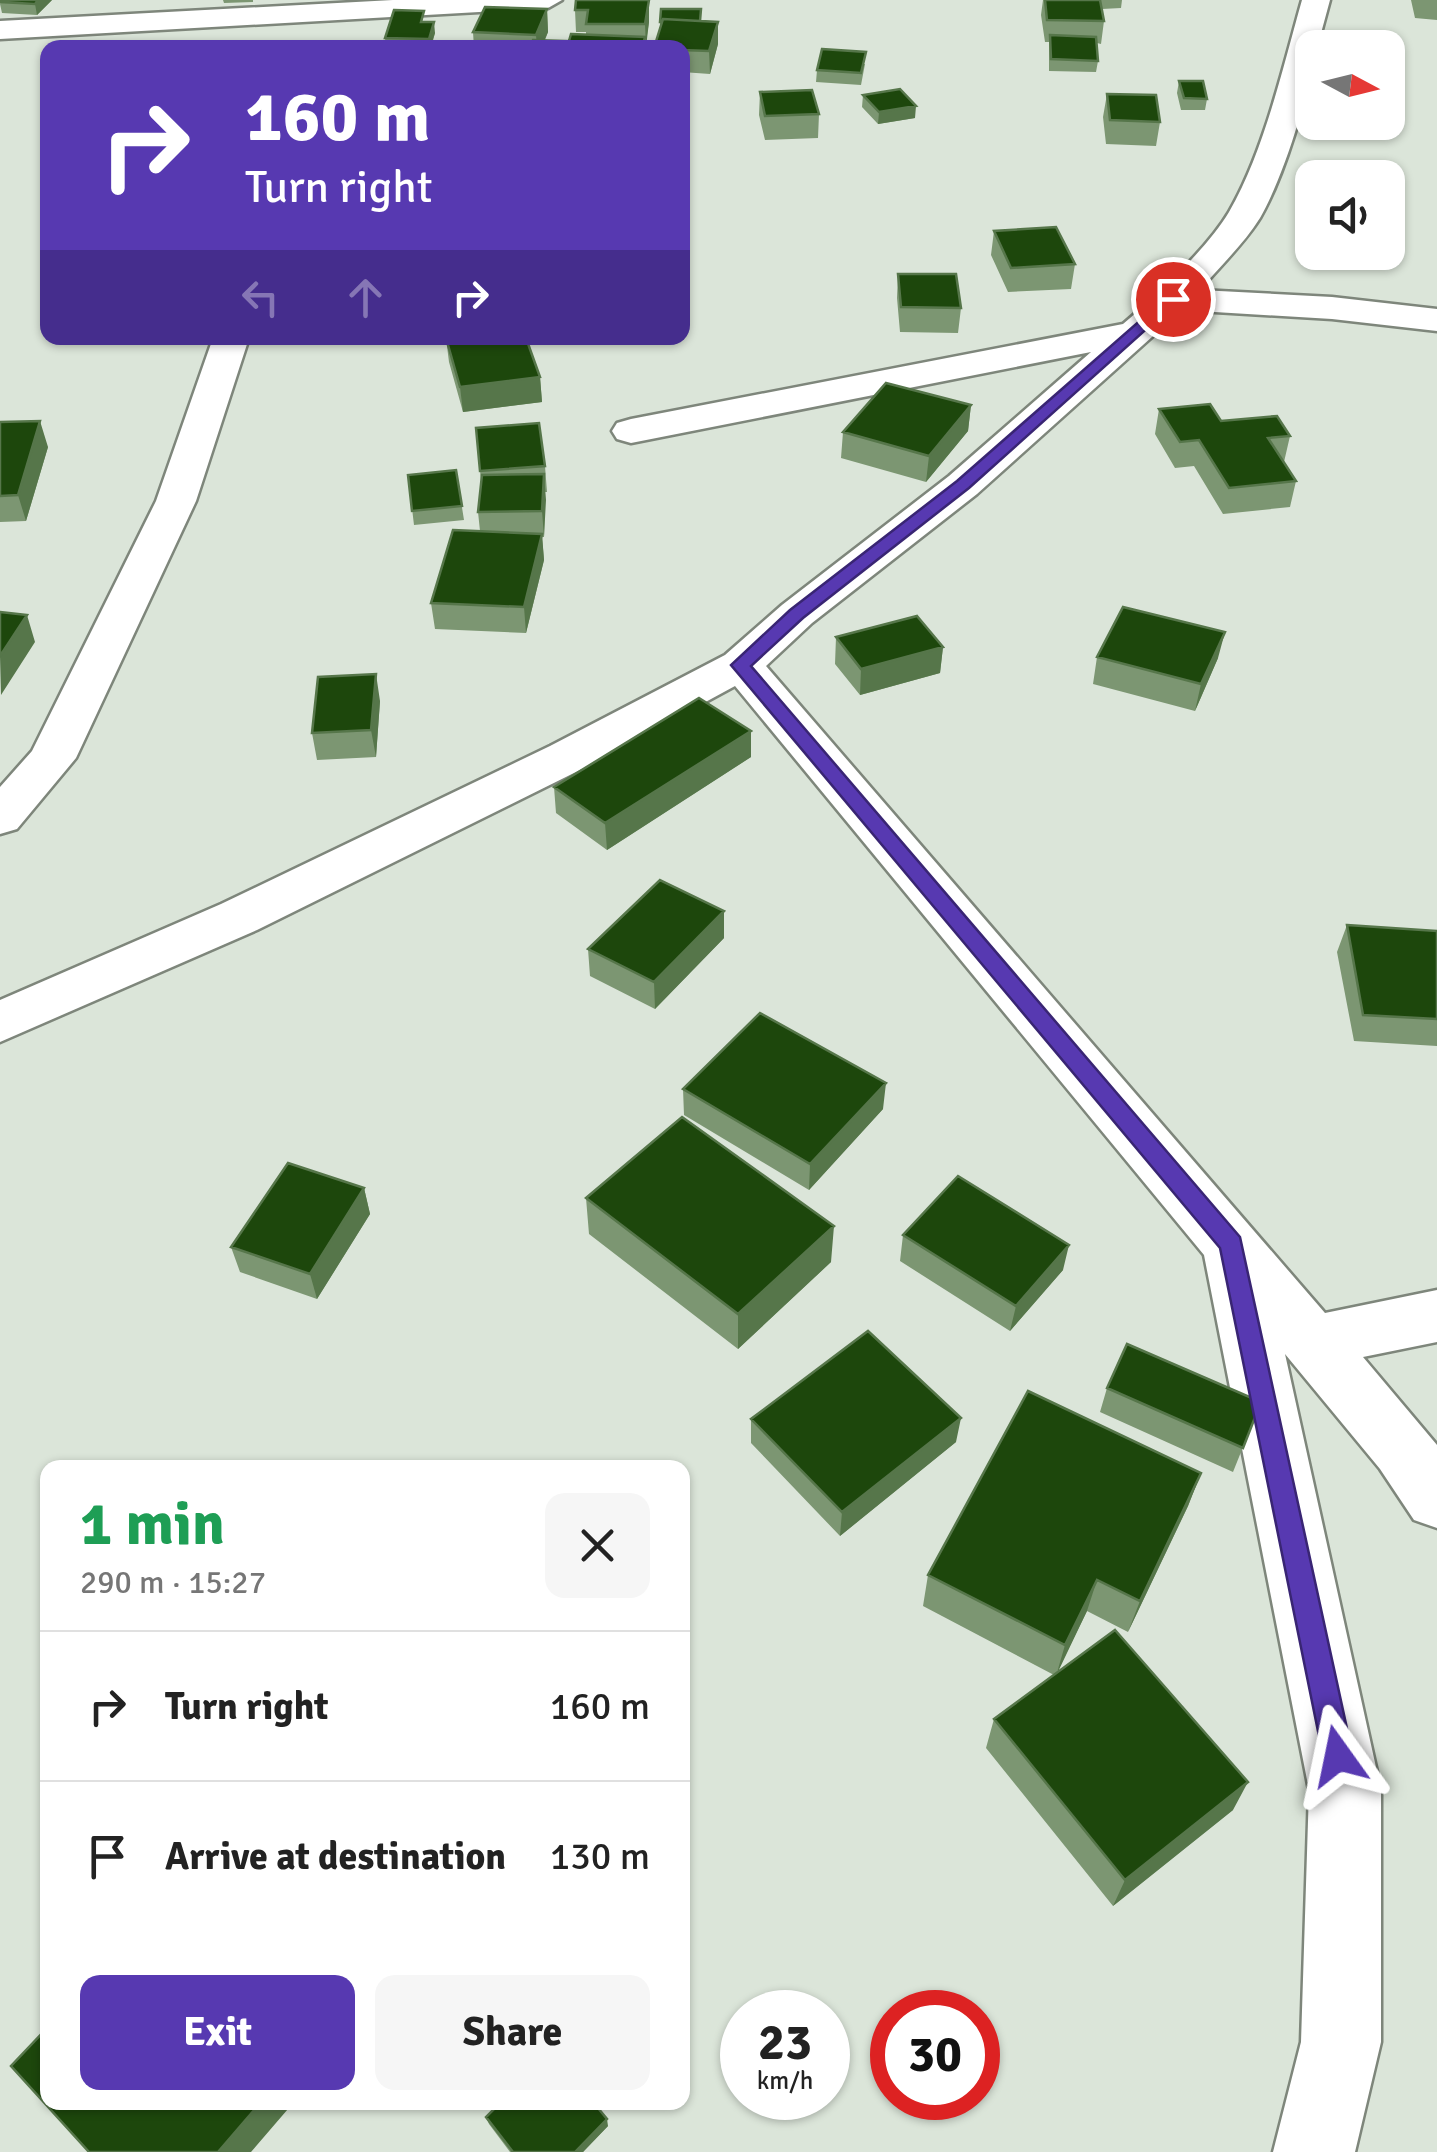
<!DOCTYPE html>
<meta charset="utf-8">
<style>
body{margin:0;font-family:Signika,sans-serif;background:#f6f6f6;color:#222;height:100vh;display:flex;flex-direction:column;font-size:38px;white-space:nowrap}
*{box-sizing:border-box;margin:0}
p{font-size:32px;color:#767676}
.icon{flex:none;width:55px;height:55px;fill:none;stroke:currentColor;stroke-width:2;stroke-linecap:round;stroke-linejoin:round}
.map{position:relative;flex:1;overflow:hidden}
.details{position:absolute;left:40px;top:1460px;width:650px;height:650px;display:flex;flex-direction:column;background:#fff;border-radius:20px;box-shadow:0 2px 8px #0004}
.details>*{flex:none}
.top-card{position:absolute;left:40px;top:40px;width:650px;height:305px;border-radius:20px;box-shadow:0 2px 8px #0004;background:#5739b1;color:#fff;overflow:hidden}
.needle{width:65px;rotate:97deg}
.buttons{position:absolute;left:1295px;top:30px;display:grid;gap:20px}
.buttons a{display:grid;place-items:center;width:110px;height:110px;border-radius:20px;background:#fff;box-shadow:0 2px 8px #0004;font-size:50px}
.speed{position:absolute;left:720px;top:1990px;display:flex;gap:20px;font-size:50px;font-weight:700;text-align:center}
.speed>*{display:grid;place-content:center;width:130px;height:130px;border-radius:50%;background:#fff;box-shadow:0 2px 8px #0004;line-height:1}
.speed small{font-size:25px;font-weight:400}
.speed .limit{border:15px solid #d22;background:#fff;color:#111}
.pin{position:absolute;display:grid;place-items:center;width:85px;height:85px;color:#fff;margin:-42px;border:5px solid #fff;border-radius:50%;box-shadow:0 2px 10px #0007}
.me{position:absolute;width:110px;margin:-55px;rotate:348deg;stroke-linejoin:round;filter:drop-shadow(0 0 8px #0008)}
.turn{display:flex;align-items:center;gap:35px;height:210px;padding:0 40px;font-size:45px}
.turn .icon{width:130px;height:130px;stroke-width:2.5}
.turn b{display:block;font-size:70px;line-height:85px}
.lanes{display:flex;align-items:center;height:95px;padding:0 40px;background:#0003;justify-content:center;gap:50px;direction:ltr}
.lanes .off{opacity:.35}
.round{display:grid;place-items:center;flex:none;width:105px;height:105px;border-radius:20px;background:#f6f6f6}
.headline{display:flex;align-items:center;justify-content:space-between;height:170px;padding:0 40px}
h1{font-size:60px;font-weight:700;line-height:75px;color:#1e9e55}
.cta{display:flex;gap:20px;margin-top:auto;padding:20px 40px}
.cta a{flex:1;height:115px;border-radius:20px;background:#5739b1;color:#fff;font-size:40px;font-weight:700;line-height:115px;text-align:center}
.cta a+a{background:#f6f6f6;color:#222}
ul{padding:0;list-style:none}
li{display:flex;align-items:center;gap:30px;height:150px;padding:0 40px;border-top:2px solid #e0e0e0}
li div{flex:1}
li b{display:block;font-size:38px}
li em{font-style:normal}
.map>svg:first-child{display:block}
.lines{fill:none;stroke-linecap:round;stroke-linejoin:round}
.street-casing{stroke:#7e867b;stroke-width:5}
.street{fill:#fff;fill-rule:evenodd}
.wall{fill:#7c9672}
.shaded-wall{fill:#56764a}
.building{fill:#1d470c;stroke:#56764a;stroke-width:2.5}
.route{fill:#5739b1;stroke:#392573;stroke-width:2.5}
</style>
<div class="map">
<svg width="1437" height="2152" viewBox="0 0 1437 2152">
<rect width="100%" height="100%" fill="#dbe5d9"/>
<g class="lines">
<defs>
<path id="street" d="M393 0H562L548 8 0 39V21Z
M1302 0H1330L1317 48H1312C1312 91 1282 180 1260 218 1244 244 1219 267 1200 290L1332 297 1437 309V331L1332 319 1182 310 977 494 812 623 766 666 1325 1313 1437 1290V1342L1363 1357 1437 1445V1528L1414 1520 1380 1469 1285 1354 1381 1790V2042L1355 2152H1273L1301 2042 1309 1790 1204 1255 735 686 584 768 257 930 0 1042V1000L221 904 550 746 725 655 782 605 949 476 1091 352 631 443 617 439 612 431 617 423 631 419 1123 324C1156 296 1207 249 1229 212 1264 152 1283 67 1302 0Z
M213 338H249L196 501 76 758 17 829 0 834V787L32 751 156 501Z"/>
</defs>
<use href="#street" class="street-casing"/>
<use href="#street" class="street"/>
</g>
<path class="wall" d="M1 0H52L37 15 2 13 0 4Z
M223 0H253V2L224 3Z
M576 0 649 22 645 48H474L473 32 547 9 548 32 545 40 569 41 586 35V32H576L575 10Z
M1043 0H1122L1121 8 1102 9 1104 21 1101 44 1097 43 1098 61 1096 72 1049 71V42H1045L1041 15Z
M1411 0H1437V20L1415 18Z
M701 21 718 44 710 74 682 72V48L660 29V22Z
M425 22 435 33 431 48H386L385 38Z
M865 64 861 85 816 82 817 70Z
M1179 81 1207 99 1205 110H1181L1177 93Z
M760 92 819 114 818 138 765 140 759 115Z
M1107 94 1160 122 1156 146 1106 144 1103 117Z
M863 95 915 118 878 124 862 107Z
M994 231 1075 264 1071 289 1008 292 991 255Z
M898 274 961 308 958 333 900 332 897 298Z
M446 338 540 377 542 402 463 412 449 362Z
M971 405 968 431 926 482 841 458 843 432Z
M1159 409 1290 436 1284 462 1296 481 1290 507 1223 514 1194 466 1175 468 1155 434Z
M0 422 48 447 26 521 0 522Z
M476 428 545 466 547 492H545L544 537H542L544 560 526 633 435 629 431 603 480 531 478 512 481 481Z
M456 470 464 520 414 525 408 475Z
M836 637 943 647 940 673 860 695 835 664Z
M1097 657 1218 658 1195 711 1093 684Z
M380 701 376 757 317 760 312 733Z
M751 731V757L607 850 556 813 554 787Z
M724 911V938L655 1009 590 976 588 949Z
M1347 925 1437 931V1046L1354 1041 1337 952Z
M683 1089 883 1109 809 1190 684 1115Z
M364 1188 370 1214 317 1299 240 1272 231 1247Z
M586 1198 831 1262 738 1349 589 1234Z
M903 1235 1063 1270 1010 1331 900 1261Z
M1107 1388 1261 1402 1233 1472 1100 1412Z
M751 1419 956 1442 840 1536 751 1443Z
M1201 1473 1188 1506 1128 1632 1087 1611 1057 1672 1233 1810 1113 1906 986 1748 994 1719 1054 1675 923 1606 928 1575Z
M486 2117 608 2126 583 2152H510L489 2124Z"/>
<path class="shaded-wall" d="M38 0H52L37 15 35 4Z
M649 0V22L646 47 645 24Z
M547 9 548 32 541 48H537L536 35Z
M434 22 435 33 430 48 429 39Z
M718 22V44L710 74 709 51Z
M916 106 915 118 878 124 879 112Z
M540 377 542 402 463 412 460 387Z
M971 405 968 431 926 482 929 456Z
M40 421 48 447 26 521 18 495Z
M544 474 546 500 544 537 542 511Z
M542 534 544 560 526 633 524 607Z
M27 615 35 642 1 695 0 656Z
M1225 632 1218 658 1195 711 1201 684Z
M943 647 940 673 860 695 861 669Z
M376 674 380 701 376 757 371 730Z
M751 731V757L607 850 605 823Z
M724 911V938L655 1009 654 982Z
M886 1083 883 1109 809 1190 810 1164Z
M364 1188 370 1214 317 1299 310 1274Z
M834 1226 831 1262 738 1349V1314Z
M1069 1245 1063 1270 1010 1331 1016 1306Z
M961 1418 956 1442 840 1536 842 1512Z
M1201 1473 1188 1506 1128 1632 1140 1601Z
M1097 1580 1087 1611 1056 1676 1065 1645Z
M1248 1782 1233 1810 1113 1906 1125 1880Z
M261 2102H294L251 2152H218Z
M607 2119 608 2126 583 2152H575Z"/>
<path class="building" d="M1 0H38L35 4 0 2Z
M576 0H649L645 24H586L588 10H575Z
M1045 0H1100L1104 21 1047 20Z
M485 7 547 9 536 35 473 32Z
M661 9H701L700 21 663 19 662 22H660Z
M394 10 424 11 421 22H434L429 39 385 38Z
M663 19 718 22 709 51 682 50V48H654Z
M571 34 645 37 642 48H594V42L569 41Z
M1050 35 1096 37 1098 61 1051 59Z
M533 40 594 42 592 48H530Z
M822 49 866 52 861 73 817 70Z
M1179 81H1203L1207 99 1184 98Z
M900 89 916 106 879 112 863 95Z
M812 90 819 114 765 116 760 92Z
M1107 94 1156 95 1160 122 1110 120Z
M1056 227 1075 264 1011 268 994 231Z
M898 274H956L961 308 901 307Z
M446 338H526L540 377 460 387Z
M886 383 971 405 929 456 843 432Z
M1210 404 1221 421 1277 416 1290 436 1268 438 1296 481 1229 488 1199 440 1180 442 1159 409Z
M40 421 18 495 0 496V422Z
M539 423 545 466 480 471 476 428Z
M456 470 462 506 412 511 408 475Z
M544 474 542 511 478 512 482 475Z
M453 530 542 534 524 607 431 603Z
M1123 607 1225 632 1201 684 1097 657Z
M0 612 27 615 0 656Z
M917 616 943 647 861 669 836 637Z
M376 674 371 730 312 733 318 677Z
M699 698 751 731 605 823 554 787Z
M660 880 724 911 654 982 588 949Z
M1347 925 1437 931V1019L1363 1015Z
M760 1013 886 1083 810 1164 683 1089Z
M682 1117 834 1226 738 1314 586 1198Z
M288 1163 364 1188 310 1274 231 1247Z
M958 1176 1069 1245 1016 1306 903 1235Z
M868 1331 961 1418 842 1512 751 1419Z
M1127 1344 1261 1402 1243 1448 1107 1388Z
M1028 1391 1201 1473 1140 1601 1097 1580 1065 1645 928 1575Z
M1115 1630 1248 1782 1125 1880 994 1719Z
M48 2027V2102H261L218 2152H89L11 2066Z
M501 2102H593L607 2119 575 2152H513L486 2117Z"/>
<path class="route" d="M1168 296 1180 299 969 488 803 618 751 666 1240 1237 1353 1756 1348 1766 1338 1770 1327 1766 1323 1756 1220 1248 731 665 790 610 957 481Z"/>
</svg>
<div class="buttons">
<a><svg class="needle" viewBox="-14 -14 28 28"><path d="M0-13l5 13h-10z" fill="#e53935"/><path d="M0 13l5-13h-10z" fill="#767676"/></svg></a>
<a><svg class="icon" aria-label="sound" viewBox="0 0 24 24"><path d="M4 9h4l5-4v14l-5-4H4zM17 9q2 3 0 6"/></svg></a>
</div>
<div class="speed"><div>23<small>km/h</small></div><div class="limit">30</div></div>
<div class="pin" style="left:1173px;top:299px;background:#d93025"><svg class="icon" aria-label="arrive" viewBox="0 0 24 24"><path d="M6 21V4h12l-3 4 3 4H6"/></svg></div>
<svg class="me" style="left:1338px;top:1756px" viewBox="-20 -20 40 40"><path d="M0-17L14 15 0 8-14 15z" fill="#5739b1" stroke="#fff" stroke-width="4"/></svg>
<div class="top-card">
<div class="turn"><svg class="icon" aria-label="right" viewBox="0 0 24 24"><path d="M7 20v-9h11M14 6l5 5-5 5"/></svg><div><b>160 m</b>Turn right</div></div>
<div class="lanes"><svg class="icon off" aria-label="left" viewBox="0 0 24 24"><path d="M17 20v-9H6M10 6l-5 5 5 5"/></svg><svg class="icon off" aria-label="ahead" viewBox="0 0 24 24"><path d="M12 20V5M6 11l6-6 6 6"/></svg><svg class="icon" aria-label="right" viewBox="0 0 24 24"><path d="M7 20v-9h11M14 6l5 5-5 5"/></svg></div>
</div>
<section class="details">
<div class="headline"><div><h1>1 min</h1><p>290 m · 15:27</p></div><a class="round"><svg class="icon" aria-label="close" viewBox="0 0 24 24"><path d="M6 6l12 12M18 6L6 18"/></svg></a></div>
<ul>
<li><svg class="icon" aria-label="right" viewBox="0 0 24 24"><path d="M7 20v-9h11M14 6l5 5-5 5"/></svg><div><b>Turn right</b></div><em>160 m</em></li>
<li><svg class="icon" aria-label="arrive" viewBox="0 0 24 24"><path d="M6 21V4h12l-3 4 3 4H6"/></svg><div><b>Arrive at destination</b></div><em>130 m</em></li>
</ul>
<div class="cta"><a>Exit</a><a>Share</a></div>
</section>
</div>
